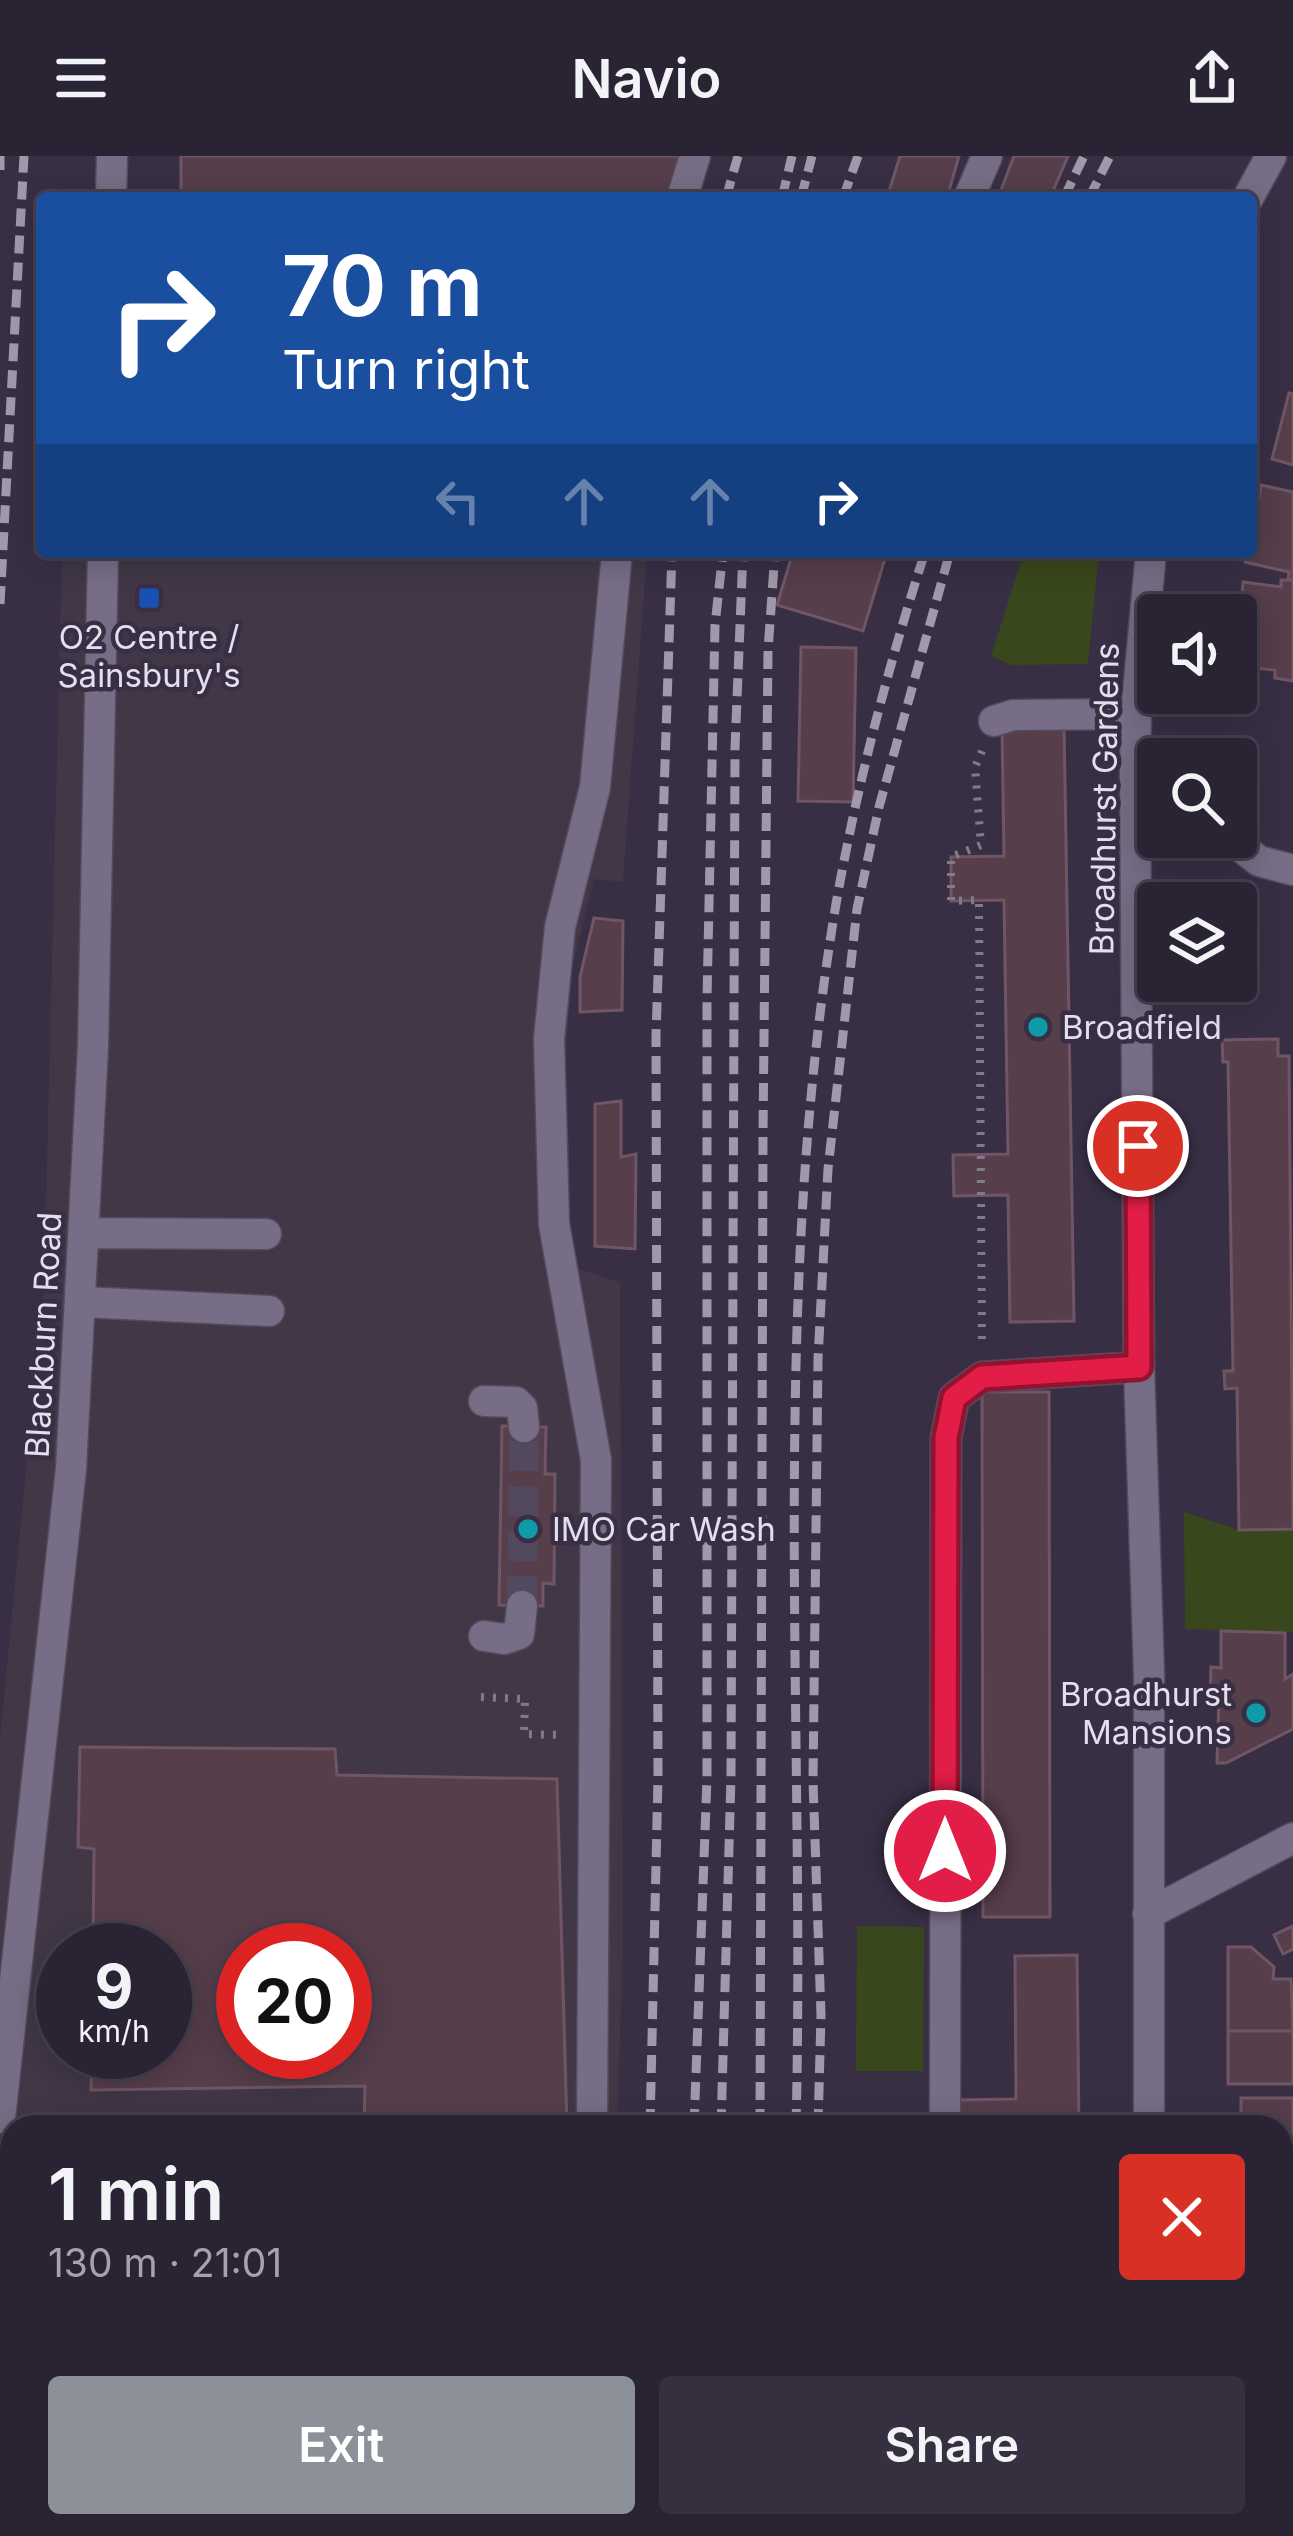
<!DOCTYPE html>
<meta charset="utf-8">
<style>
body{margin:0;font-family:Inter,sans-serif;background:#362f40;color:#f1f3f6;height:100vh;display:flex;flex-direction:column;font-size:45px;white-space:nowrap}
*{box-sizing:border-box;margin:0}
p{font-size:39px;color:#a5a4ac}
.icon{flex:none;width:66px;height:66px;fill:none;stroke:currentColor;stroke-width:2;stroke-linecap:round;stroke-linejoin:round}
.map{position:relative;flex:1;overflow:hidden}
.drawer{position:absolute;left:0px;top:1959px;width:1293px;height:423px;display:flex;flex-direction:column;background:#2a2334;border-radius:36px 36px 0 0;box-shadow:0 6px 30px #0003,0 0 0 3px #46404f}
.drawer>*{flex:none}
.hud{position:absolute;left:36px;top:36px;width:1221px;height:366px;border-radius:12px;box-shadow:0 6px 30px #0003,0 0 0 3px #46404f;background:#1a4fa0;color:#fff;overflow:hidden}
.tools{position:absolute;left:1137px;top:438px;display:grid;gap:24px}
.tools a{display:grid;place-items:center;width:120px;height:120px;border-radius:12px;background:#2a2334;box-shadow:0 6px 30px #0003,0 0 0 3px #46404f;font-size:60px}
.speed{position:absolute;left:36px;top:1767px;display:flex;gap:24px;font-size:60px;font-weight:700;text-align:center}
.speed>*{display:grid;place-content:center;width:156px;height:156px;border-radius:50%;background:#2a2334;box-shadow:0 6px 30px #0003,0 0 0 3px #46404f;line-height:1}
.speed small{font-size:30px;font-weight:400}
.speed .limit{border:18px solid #d22;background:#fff;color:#111}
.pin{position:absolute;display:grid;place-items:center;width:102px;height:102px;color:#fff;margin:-51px;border:6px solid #fff;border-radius:50%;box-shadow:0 3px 12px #0007}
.me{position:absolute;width:132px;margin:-66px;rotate:0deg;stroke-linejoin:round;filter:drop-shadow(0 0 9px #0008)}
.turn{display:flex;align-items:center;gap:42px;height:252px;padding:0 48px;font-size:54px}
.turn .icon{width:156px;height:156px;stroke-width:2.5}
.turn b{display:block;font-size:84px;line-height:102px}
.lanes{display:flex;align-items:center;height:114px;padding:0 48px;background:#0003;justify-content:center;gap:60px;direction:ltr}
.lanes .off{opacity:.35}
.round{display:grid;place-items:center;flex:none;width:126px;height:126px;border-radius:12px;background:#362f40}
.headline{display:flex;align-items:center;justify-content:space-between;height:204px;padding:0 48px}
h1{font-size:72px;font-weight:600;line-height:90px}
.cta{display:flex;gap:24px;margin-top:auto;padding:24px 48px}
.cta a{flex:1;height:138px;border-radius:12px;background:#8c9099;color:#fff;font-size:48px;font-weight:600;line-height:138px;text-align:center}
.cta a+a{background:#362f40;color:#f1f3f6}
header{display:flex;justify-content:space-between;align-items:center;height:156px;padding:0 48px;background:#2a2334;font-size:54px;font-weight:600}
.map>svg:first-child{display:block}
.commercial{fill:#413747;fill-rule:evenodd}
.green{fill:#39471c}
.building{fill:#563e4b;stroke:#705664;stroke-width:3;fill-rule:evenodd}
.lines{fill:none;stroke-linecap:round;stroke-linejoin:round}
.minor-tunnel{stroke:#52495e;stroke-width:30;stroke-dasharray:30 15;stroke-linecap:butt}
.minor-casing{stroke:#534b5d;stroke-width:33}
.path{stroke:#817a8c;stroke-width:8;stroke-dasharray:3 9;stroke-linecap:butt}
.minor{stroke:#776d86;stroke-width:30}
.rail{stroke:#9f99aa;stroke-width:9;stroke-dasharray:18 9;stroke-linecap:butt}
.route-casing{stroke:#92132f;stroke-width:30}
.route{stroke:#e11d48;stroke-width:21}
.transit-dot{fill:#1a4fb4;stroke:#382f45;stroke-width:4.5}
.culture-dot{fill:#0f9aa8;stroke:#382f45;stroke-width:4.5}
.labels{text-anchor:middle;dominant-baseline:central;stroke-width:9;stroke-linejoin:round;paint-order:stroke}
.poi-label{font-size:33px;fill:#e4dfed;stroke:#382f45;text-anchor:start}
.street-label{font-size:33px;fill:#e4dfed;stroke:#382f45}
</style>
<header><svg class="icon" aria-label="menu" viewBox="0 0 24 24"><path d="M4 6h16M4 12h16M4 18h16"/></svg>Navio<svg class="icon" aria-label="share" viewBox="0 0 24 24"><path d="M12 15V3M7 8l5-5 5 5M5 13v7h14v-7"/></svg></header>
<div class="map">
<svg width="1293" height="2380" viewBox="0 0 1293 2380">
<rect width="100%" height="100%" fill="#382f45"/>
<path class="commercial" d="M62 396H647L623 726 594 723 572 813 565 911 569 1110 620 1126 623 1785 617 1971H12V2370H568L566 2380H0V1582L44 1129ZM63 1794H165V1896H63ZM243 1794H345V1896H243Z"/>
<path class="green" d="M1024 396H1099L1088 508 1012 509 991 500Z
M1184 1356 1239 1374 1293 1373V1476L1185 1473Z
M857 1770 924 1771 923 1915H856Z"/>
<path class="building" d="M181 0H679L668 42H181Z
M900 0H959L947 42H887Z
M1014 0H1068L1050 42H998Z
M1289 237 1293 238V309L1272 303Z
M1261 329 1293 336V424L1288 423 1289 416 1245 406 1247 396H1251Z
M793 396H887L863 475 777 449Z
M1281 424H1293V525L1275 522V514L1236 510 1243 426 1281 431Z
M801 491 856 492 853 646 798 645Z
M1064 569 1074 1165 1010 1166 1008 1039 954 1040 953 1007V999L1008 998 1004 744 951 745V701L1004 700 1002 570Z
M594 762 623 765 622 854 580 856V821Z
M1278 883V900H1289L1293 1373 1239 1374 1237 1232 1225 1233 1224 1215H1233L1228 906H1223L1222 884Z
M621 945V1001L636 998 635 1093 595 1090V948Z
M982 1236H1049L1050 1761H983Z
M502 1270 546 1271 545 1318H555L554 1428 543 1427V1450L499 1449Z
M1221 1475 1285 1477V1523L1293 1518V1573L1226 1607H1217L1219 1541H1210L1211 1511 1221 1512Z
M80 1591 335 1593 337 1619 557 1623 567 1971H364L365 1930 91 1934 92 1896H165V1794H93L94 1693 78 1691ZM243 1794H345V1896H243Z
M1293 1770V1793L1283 1798 1274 1779Z
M1228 1791H1251L1274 1811 1273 1823H1291L1293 1875H1228Z
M1077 1799 1079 1971H955V1944L1016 1943 1015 1800Z
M1228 1875H1293V1928H1228Z
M1241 1942H1293V1999L1281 2000V1971H1241Z
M1281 2012H1293V2083H1281Z
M1281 2083H1293V2154H1281Z
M1281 2167H1293V2238H1281Z
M1281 2238H1293V2308H1281Z
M1281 2315H1293V2380H1247V2370H1281Z
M217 2370H522L521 2380H216Z
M1021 2370H1084V2380H1021Z"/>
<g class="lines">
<path class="minor-tunnel" d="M522 1450 524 1271"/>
<defs>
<path id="minor" d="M111 42 112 0
M682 42 695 0
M969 42 987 0
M1248 42 1271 0
M994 565 1013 559 1136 558
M1228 681 1259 705 1293 714
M85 1077 266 1078
M82 1146 269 1155
M484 1245 516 1246 522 1252 524 1271
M484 1480 504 1483 519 1478 522 1450
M1148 1758 1293 1682
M0 1962 71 1313 93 890 103 396
M592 1971 596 1304 554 1068 549 883 560 771 595 631 617 396
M945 1971 946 1282 954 1242 982 1221 1139 1211
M1149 1971V1518L1139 1211 1135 616 1136 558 1151 396
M0 2021 12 2121
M50 2370V2380
M943 2370 946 2380
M1153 2370V2380"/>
</defs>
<use href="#minor" class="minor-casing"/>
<path class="path" d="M982 595 975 611 981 689 951 701V745L979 744 982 1189
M481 1541 525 1543 524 1578 563 1579
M541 2380 542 2370"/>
<use href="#minor" class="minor"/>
<path class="rail" d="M0 14V0
M726 42 738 0
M782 42 792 0
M801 42 812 0
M843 42 858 0
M1064 42 1084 0
M1089 42 1110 0
M0 448 24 0
M650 1971 658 1622 656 880 672 396
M694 1971 707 1622V842L715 469 723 396
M721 1971 731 1621 735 592 743 396
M760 1971 763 978 768 495 775 396
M796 1971C806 1564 768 1152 836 748 857 629 888 511 925 396
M818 1971 821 1859 813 1625 818 1203 828 1013 857 753 879 651 950 396
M625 2380V2370
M658 2380 659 2370
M698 2380 699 2370
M749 2380V2370
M784 2380V2370
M805 2380 806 2370"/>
</g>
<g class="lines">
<defs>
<path id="route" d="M945 1695 946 1282 954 1242 982 1221 1139 1211 1138 990"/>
</defs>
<use href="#route" class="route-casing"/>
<use href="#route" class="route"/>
</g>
<rect class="transit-dot" x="137" y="430" width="24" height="24" rx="6"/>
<g class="culture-dot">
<circle cx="1038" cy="871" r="12"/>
<circle cx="528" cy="1373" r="12"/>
<circle cx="1256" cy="1557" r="12"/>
</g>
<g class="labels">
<g class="poi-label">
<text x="149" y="481" text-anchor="middle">O2 Centre /<tspan x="149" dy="38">Sainsbury's</tspan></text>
<text x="1062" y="871">Broadfield</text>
<text x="552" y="1373">IMO Car Wash</text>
<text x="1232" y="1538" text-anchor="end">Broadhurst<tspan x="1232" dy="38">Mansions</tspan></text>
</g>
<g class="street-label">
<text transform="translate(1104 643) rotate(-89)">Broadhurst Gardens</text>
<text transform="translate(43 1179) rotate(-87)">Blackburn Road</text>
</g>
</g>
</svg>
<div class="tools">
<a><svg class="icon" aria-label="sound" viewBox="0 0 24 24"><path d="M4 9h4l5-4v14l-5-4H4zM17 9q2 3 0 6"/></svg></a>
<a><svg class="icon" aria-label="search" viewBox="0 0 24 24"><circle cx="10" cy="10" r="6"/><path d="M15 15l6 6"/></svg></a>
<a><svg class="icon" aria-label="layers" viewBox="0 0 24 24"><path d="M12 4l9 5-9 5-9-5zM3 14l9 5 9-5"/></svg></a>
</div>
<div class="speed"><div>9<small>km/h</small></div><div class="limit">20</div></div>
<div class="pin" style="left:1138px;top:990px;background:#d93025"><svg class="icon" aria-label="arrive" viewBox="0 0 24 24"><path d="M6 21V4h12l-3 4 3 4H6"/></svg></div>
<svg class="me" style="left:945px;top:1695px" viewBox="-20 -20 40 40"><circle r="17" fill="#e11d48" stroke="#fff" stroke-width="3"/><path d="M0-11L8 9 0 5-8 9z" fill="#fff"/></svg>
<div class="hud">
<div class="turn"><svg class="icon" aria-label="right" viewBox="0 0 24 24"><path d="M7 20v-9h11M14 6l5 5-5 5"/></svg><div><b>70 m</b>Turn right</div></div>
<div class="lanes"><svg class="icon off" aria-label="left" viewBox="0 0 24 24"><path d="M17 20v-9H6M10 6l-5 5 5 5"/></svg><svg class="icon off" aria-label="ahead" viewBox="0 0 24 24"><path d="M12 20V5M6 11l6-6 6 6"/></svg><svg class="icon off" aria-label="ahead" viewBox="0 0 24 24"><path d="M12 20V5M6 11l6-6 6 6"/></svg><svg class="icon" aria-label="right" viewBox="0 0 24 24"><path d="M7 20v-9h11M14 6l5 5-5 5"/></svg></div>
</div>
<section class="drawer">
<div class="headline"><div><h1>1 min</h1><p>130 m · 21:01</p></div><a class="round" style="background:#d93025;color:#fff"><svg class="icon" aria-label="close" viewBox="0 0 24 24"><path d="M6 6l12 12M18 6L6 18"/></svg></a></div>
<div class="cta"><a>Exit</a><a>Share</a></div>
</section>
</div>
